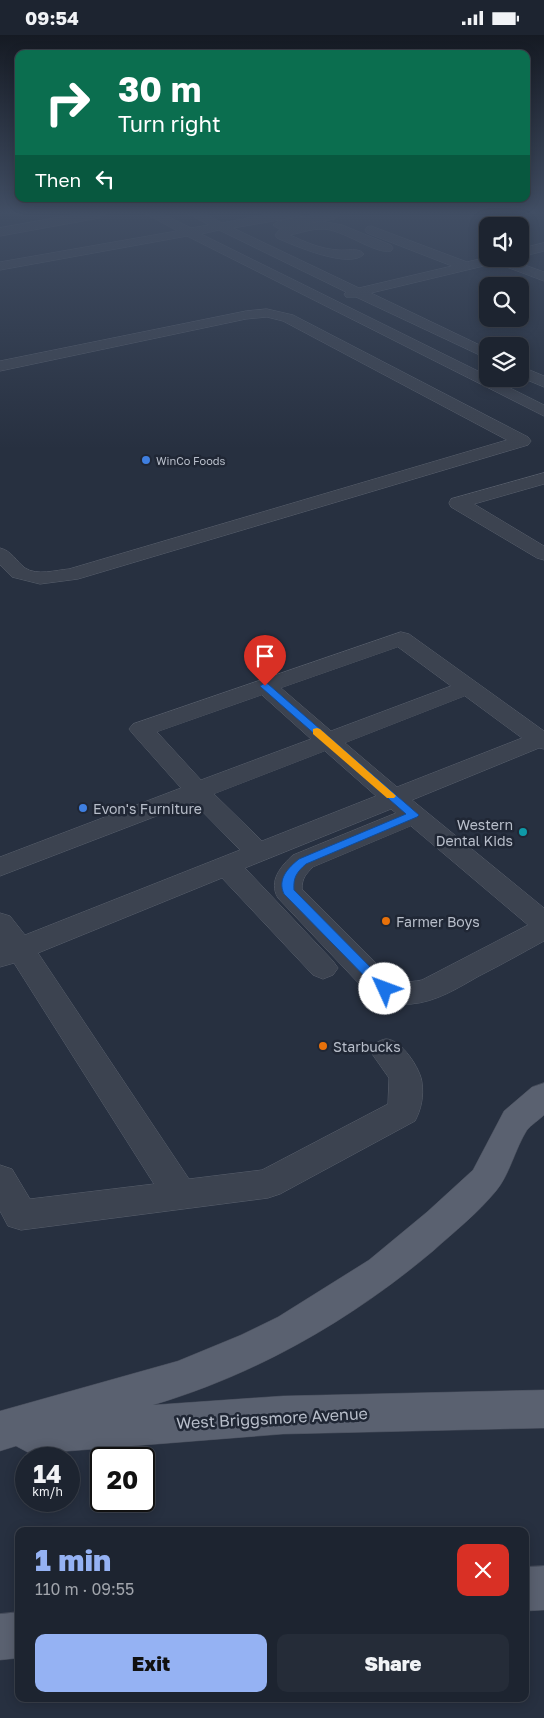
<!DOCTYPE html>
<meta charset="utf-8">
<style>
body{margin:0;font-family:"Golos Text",sans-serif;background:#252c38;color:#f1f3f6;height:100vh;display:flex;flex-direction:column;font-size:19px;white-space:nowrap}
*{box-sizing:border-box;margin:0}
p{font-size:16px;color:#a0a4ab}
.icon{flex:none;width:28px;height:28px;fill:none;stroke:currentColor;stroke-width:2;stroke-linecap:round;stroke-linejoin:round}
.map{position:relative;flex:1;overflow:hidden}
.sheet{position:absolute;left:15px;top:1492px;width:514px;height:175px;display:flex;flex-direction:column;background:#1d2430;border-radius:10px;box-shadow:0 2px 12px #0003,0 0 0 1px #3b414c}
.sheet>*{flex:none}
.banner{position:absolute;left:15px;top:15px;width:515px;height:152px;border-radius:10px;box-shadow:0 2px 12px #0003,0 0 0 1px #3b414c;background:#0b6e4f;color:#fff;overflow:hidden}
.buttons{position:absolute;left:479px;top:182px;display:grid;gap:10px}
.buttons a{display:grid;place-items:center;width:50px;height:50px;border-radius:10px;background:#1d2430;box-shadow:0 2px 12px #0003,0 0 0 1px #3b414c;font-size:25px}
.speed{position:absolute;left:15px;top:1412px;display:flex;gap:10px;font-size:25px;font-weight:700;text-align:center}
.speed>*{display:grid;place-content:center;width:65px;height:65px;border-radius:50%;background:#1d2430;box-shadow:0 2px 12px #0003,0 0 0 1px #3b414c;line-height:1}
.speed small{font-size:12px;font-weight:400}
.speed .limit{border:2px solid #111;border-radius:8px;background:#fff;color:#111}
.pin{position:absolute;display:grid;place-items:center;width:42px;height:42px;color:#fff;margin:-51px -21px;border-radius:50% 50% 50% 0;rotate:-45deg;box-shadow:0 0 5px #0007}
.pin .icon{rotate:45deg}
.me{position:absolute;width:55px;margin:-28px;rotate:313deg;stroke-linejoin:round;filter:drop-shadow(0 0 4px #0008)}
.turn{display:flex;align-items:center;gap:18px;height:105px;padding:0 20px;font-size:22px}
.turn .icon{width:65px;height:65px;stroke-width:2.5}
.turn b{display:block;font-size:35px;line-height:42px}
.then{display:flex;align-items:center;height:48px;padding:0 20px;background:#0003;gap:10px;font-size:19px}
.round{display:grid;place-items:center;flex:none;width:52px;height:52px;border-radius:10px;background:#252c38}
.headline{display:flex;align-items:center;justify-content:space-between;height:85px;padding:0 20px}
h1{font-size:30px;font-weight:800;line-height:38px;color:#95b2f3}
.primary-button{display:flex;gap:10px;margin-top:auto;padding:10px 20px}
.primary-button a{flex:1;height:58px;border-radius:10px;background:#95b2f3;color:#111;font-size:20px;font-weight:800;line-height:58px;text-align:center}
.primary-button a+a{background:#252c38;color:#f1f3f6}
.status{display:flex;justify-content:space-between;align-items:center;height:35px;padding:0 25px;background:#1d2430;direction:ltr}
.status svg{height:14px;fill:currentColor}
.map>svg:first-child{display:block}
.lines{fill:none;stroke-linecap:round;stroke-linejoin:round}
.minor-casing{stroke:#59606d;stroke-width:1}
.major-casing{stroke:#454b59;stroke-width:1}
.minor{fill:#3c4350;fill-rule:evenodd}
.major{fill:#5a6170;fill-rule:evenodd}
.route{fill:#1a73e8;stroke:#114b97}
.slow{fill:#f59e0b}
.shop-dot{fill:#3f7fe0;stroke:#202735;stroke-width:2}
.culture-dot{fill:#0f9aa8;stroke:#202735;stroke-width:2}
.food-dot{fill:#e8710a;stroke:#202735;stroke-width:2}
.labels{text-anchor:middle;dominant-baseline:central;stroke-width:5;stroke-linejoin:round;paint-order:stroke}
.far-poi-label{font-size:11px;fill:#b8beca;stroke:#202735;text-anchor:start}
.poi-label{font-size:14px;fill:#b8beca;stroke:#202735;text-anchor:start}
.near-street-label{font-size:16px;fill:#b8beca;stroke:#202735}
</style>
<div class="status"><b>09:54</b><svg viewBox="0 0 49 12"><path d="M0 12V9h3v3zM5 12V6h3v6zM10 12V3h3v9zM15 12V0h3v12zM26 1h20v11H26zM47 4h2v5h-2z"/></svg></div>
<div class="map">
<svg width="544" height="1683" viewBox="0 0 544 1683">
<rect width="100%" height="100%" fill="#273040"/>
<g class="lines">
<defs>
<path id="minor" d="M83 178 105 179 99 183 0 201V193Z
M145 178H161L191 193 209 190 187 178H203L222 188 274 178H302L296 182 233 193 359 253 452 231 367 198 365 195 367 192 371 191 467 227 488 222V224H508L544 237V246L496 228 371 258 488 314V324L356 262H346L344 259 346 257 219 195 201 199 488 341V344H492L544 370V381L187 201 0 235V227L177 196Z
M323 178 340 180 334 184 279 194 273 190 279 186Z
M321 186 342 190 391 210 393 213 391 216C375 220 342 193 321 194 311 194 300 198 290 200 305 207 321 214 338 215 347 216 359 212 364 219 350 235 293 210 277 203L275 200 280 194Z
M544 208V216L520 222V214Z
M267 274 293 280 528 402 531 406 528 410 78 544 40 549 12 542 0 530V513C12 516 16 526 25 533 37 541 56 535 69 534L507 405 283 286 267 282 246 284 0 336V326L246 276Z
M520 331 544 341V352L520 342Z
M544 438V449L474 469 544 511V525L537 523 451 472 449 468 451 464Z
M401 597 409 599 544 696V714L539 713 412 765 544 873V906C522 918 501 930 479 941 458 953 436 967 411 969 395 970 378 963 364 954L278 863C268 846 281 831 293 820L396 778 391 774 245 833 333 926 338 933 333 940 323 944 313 940 222 843 38 918 189 1144 262 1135 388 1069 389 1043 370 1016 375 1008C378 1007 383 1004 386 1004 401 1004 421 1034 422 1048 424 1061 421 1075 415 1086L280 1159 268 1163 21 1195 8 1191 0 1176V1130L12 1134 30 1164 154 1149 14 928 0 932V878L10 881 25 900 240 815 193 767 0 841V822L181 753 133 699 129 694 133 689ZM398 612 451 651 331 696 281 653ZM262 660 311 704 201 745 157 697ZM465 661 522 703 397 752 345 708ZM325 716 376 761 262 806 214 759ZM411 791 528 890 422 945C408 948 398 947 386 938L302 854C302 843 306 839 313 832Z"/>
<path id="major" d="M544 1048V1080C539 1085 531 1090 527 1095 515 1114 510 1139 496 1156 478 1178 454 1197 433 1216 351 1285 257 1339 153 1370L283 1361 544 1355V1393L283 1399 31 1419 16 1411 0 1416V1376L178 1326 241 1300 278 1282 369 1225 427 1177 473 1135 504 1076 532 1052Z
M544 1531V1575L525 1576V1532Z
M19 1577V1623L0 1625V1579Z"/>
</defs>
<use href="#minor" class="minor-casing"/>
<use href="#major" class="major-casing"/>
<use href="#minor" class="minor"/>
<use href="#major" class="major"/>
</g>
<linearGradient id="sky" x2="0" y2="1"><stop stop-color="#151a23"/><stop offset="0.43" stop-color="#414e64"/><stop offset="1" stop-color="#414e64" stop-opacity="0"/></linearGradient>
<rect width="544" height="414" fill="url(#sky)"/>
<path class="route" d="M265 648 268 649 419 780 417 782 306 829C297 837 293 842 294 855L389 951 391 954 389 957H380L284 859C277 844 288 833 299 824L406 779 262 653 260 651Z"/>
<path class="slow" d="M317 693 320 694 394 759 396 761 394 763H387L313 699V694Z"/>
<g class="shop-dot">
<circle cx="146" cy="425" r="5"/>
<circle cx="83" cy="773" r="5"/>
</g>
<circle class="culture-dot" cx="523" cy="797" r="5"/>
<g class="food-dot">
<circle cx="386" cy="886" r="5"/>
<circle cx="323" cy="1011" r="5"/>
</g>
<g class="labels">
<g class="far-poi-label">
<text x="156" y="425">WinCo Foods</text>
</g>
<g class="poi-label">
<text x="93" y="773">Evon's Furniture</text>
<text x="513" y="789" text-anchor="end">Western<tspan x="513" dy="16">Dental Kids</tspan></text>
<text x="396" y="886">Farmer Boys</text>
<text x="333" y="1011">Starbucks</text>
</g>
<g class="near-street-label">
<text transform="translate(272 1383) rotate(-3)">West Briggsmore Avenue</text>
</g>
</g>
</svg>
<div class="buttons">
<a><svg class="icon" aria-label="sound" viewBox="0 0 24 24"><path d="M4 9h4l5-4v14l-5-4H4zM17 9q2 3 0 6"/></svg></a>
<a><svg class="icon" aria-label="search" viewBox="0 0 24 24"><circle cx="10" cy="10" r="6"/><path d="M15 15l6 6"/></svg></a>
<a><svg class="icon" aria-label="layers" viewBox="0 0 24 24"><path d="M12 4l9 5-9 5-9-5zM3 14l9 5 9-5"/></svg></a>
</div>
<div class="speed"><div>14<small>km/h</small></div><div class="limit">20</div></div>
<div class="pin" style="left:265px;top:651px;background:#d93025"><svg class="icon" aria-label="arrive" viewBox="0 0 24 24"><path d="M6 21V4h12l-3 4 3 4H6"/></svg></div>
<svg class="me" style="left:385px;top:954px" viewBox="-20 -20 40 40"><circle r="19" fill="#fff"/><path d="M0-13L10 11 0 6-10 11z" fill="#1a73e8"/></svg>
<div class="banner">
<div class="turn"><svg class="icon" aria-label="right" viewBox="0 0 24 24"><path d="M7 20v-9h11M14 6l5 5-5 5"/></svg><div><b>30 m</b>Turn right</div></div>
<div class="then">Then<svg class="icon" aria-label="left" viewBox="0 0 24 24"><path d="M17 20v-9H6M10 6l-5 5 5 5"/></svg></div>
</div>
<section class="sheet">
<div class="headline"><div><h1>1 min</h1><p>110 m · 09:55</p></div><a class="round" style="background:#d93025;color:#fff"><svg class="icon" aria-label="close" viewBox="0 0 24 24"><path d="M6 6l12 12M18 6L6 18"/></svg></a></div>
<div class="primary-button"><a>Exit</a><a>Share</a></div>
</section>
</div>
